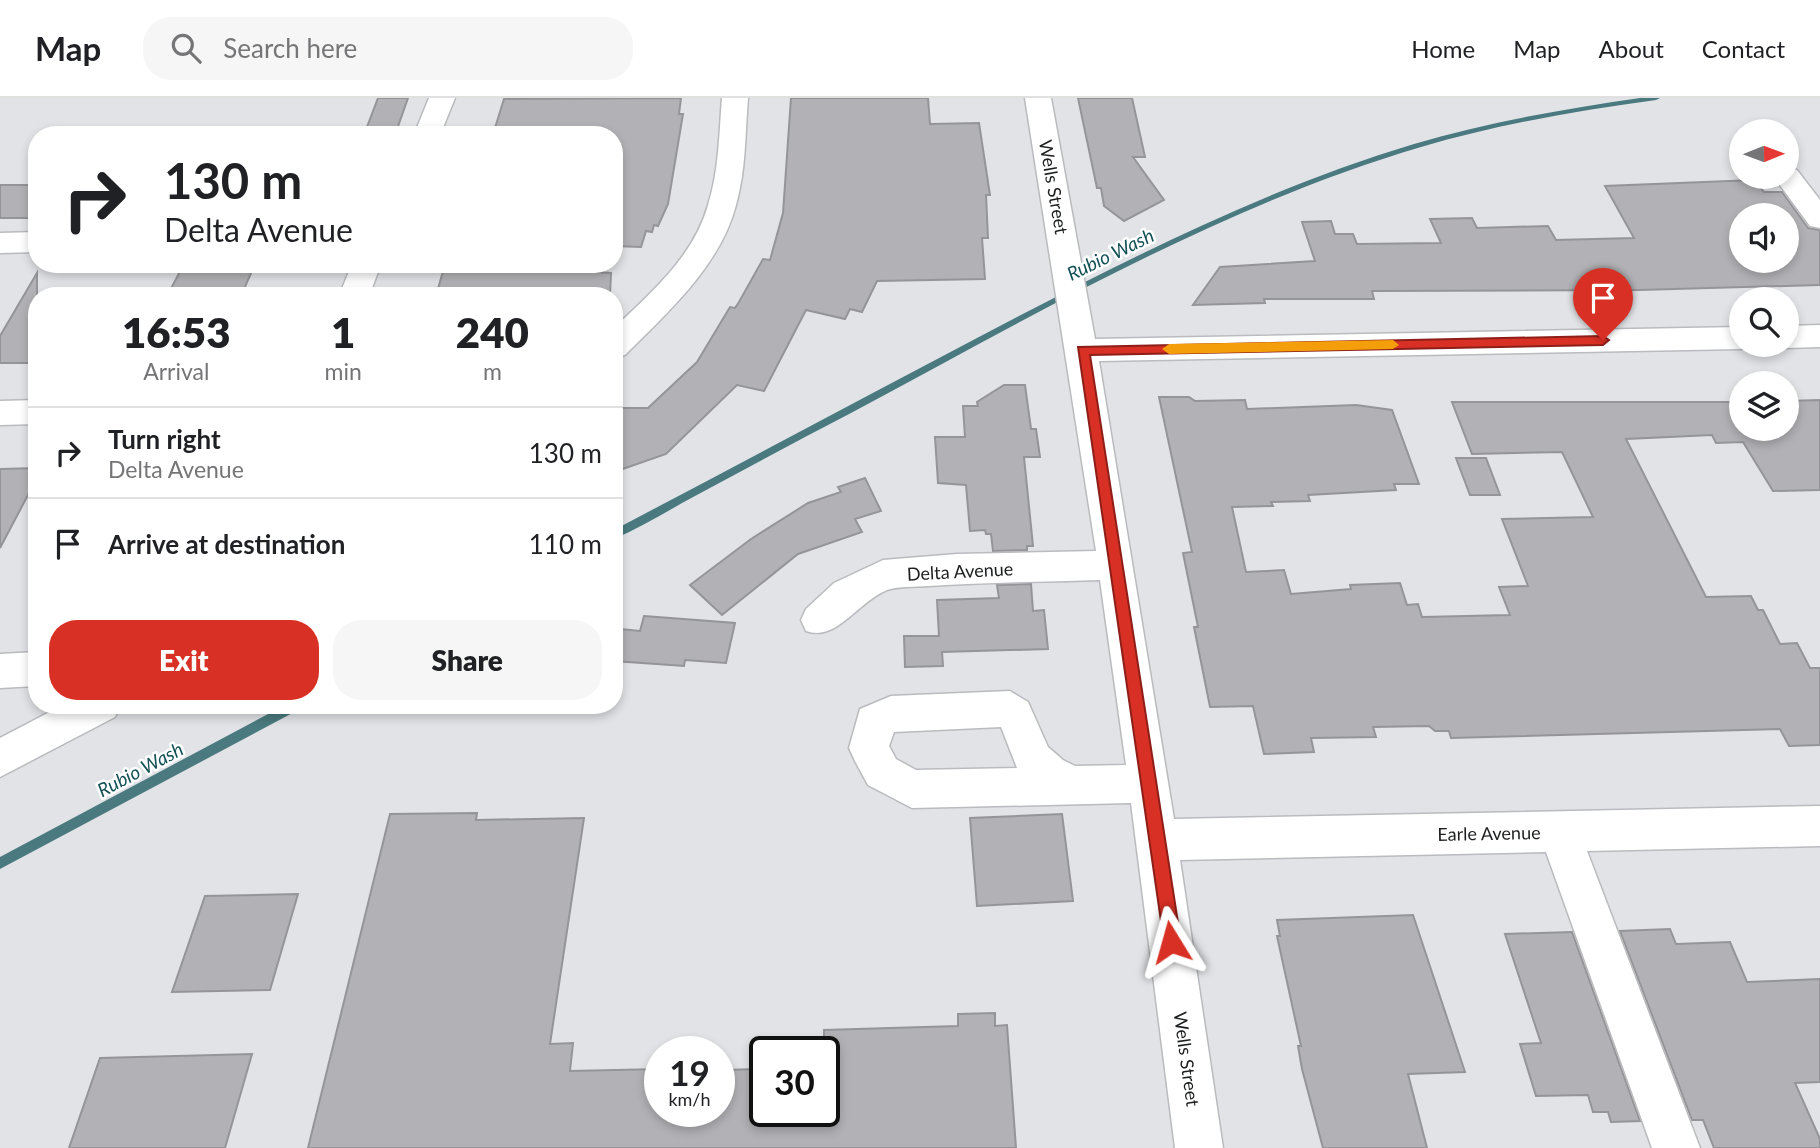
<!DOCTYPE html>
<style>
body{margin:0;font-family:Lato,sans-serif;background:#f6f6f6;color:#202124;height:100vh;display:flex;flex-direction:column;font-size:26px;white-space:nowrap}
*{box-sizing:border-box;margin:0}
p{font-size:23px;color:#757577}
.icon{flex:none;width:38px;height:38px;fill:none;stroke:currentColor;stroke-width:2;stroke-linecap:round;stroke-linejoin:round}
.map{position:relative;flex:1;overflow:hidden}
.details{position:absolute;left:28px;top:189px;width:595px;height:427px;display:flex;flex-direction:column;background:#fff;border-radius:28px;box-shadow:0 4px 10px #0003}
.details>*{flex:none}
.top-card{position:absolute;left:28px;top:28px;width:595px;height:147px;border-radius:28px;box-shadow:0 4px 10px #0003;background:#fff;color:#202124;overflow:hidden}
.needle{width:46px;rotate:89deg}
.fabs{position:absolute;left:1729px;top:21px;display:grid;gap:14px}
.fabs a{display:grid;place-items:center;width:70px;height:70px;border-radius:50%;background:#fff;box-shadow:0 4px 10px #0003;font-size:35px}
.speed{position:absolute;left:644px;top:938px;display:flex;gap:14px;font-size:35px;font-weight:700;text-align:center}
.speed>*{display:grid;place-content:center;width:91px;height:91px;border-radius:50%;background:#fff;box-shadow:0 4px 10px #0003;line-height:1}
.speed small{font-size:18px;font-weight:400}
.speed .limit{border:4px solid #111;border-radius:10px;background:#fff;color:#111}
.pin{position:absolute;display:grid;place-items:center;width:60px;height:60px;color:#fff;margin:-72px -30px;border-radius:50% 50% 50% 0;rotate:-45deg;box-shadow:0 0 7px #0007}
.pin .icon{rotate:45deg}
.me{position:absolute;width:77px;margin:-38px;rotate:352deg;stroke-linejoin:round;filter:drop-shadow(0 0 5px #0008)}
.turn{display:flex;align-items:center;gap:24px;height:147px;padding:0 21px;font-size:32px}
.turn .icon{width:91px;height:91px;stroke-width:2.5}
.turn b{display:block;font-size:49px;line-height:60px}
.eta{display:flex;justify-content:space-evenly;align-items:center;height:119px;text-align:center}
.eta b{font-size:42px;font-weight:800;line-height:49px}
.button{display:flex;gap:14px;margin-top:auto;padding:14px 21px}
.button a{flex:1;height:80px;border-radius:28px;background:#d93025;color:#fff;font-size:28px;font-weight:800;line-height:80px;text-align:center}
.button a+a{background:#f6f6f6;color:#202124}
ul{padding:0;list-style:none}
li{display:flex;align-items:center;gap:21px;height:91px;padding:0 21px;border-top:2px solid #e0e0e0}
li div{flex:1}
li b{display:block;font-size:26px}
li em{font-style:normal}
header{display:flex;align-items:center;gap:42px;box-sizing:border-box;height:98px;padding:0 35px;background:#fff;border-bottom:2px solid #e0e0e0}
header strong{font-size:33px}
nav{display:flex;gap:38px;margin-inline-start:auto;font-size:24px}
.search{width:490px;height:63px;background:#f6f6f6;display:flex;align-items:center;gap:18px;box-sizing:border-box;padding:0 24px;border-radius:28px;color:#757577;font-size:26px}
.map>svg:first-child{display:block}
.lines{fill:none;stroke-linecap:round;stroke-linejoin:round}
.stream{fill:#4a7a7f;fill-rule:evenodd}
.building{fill:#b2b2b6;stroke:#959599;stroke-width:2;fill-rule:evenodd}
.minor-casing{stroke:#b9bbbe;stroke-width:3}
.minor{fill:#fff;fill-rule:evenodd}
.route{fill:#d93025;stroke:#8d1f18;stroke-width:2}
.slow{fill:#f59e0b}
.labels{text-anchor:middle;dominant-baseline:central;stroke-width:5;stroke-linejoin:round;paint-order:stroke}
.street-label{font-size:18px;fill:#1d1e1f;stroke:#fff}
.water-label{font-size:19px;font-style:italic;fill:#145156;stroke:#fff}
</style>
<header>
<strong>Map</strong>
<div class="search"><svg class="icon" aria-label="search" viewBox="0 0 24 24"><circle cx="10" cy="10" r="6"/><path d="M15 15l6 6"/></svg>Search here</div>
<nav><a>Home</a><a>Map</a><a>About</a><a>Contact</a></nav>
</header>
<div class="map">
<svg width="1820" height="1050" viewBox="0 0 1820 1050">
<rect width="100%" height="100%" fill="#e1e3e7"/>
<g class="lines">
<path class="stream" d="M1640 0H1660L1656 2C1576 13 1498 26 1421 49 1221 108 1034 217 851 315 799 342 747 370 695 398 669 412 642 429 614 441V432C735 368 856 304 977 240 1118 166 1261 92 1414 46 1488 24 1564 11 1640 0Z
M285 607H301L300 611 0 771V759Z"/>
</g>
<path class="building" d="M378 0H408L395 37H364Z
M681 0 679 16H683L668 106 658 128 654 127 652 134 646 133 641 149 614 148V37H553L555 29 495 30 504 1Z
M791 0H928L930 26 979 25 990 97H986L988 140H982L985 181 877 183 862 214 850 211 845 221 806 212 764 293 737 287 666 356 614 374V310H648L697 264 730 209 735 210 739 204 763 161 770 162 783 115Z
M1078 0H1132L1145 59H1133L1164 102 1124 123 1104 108 1101 90H1097Z
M1754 82 1764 94H1782L1808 130 1820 132V187L1639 192 1372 193 1374 201H1264L1265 205 1193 207 1220 169 1315 163 1302 124 1331 123 1335 136H1353L1357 146 1441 145 1430 121 1472 120 1477 130 1548 128 1556 142 1634 140 1605 88ZM1741 117H1787V163H1741Z
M0 87H37V120H0Z
M184 166H255L241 198H167Z
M445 166 566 172 569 166H598L595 174 611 175 610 198H436Z
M37 175V253L30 265H0V238Z
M1004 287H1025L1031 331H1036L1040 359H1024L1033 448H1027V452L993 453 991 436H986L985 432 970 433 966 387 938 385 935 339H965L963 308H978L977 304Z
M1159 299H1189L1195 303 1245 302 1247 311 1356 307 1392 312 1419 386H1394L1396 392 1308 397 1310 403 1271 404 1273 408 1232 409 1246 474 1284 472 1291 496 1351 491 1350 487 1400 485 1407 507 1418 506 1422 519 1510 517 1499 489 1528 488 1502 421 1593 419 1562 354 1472 356 1452 304H1741V331H1787V303L1820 302V392L1773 393 1743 344 1716 345 1712 337 1626 341 1706 499 1751 498 1758 512H1763L1780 546 1797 545 1810 570H1820V647L1789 648 1780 631 1451 640 1449 633H1435L1429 628 1373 629 1376 639 1311 640 1314 654 1264 656 1253 608 1210 609 1194 529H1198L1183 455 1192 454Z
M1456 360H1486L1500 397H1470Z
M37 370V380L0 450V371Z
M865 380 881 413 855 421 862 434 798 456 722 517 690 487 751 441 808 405 841 394 838 389Z
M1031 486 1033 513 1044 512 1048 551 942 554 943 568 905 569 904 538H939L937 502 999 500 997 487Z
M644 518 735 525 726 565 685 562 684 568 614 563 621 531 640 533Z
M477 715 476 722 584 720 550 946 573 945 570 973 660 971V1013H719V972L765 971V1013H824V932L958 928V916L995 915V928L1007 927 1016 1050H308L390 716Z
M1062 716 1073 803 977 808 970 720Z
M298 796 270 892 172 894 205 798Z
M1413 817 1465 974 1408 976 1427 1050H1323L1302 971 1298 948H1301L1277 838H1280L1277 822Z
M1670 831 1676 846 1730 844 1747 884 1820 881V984L1795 985 1820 1041V1050H1714L1703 1022H1692L1620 833Z
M1572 834 1640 1023 1611 1024 1608 1014H1593L1588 997 1536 998 1520 946 1541 945 1505 836Z
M252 956 225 1050H69L100 960Z"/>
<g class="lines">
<defs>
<path id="minor" d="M429 0H455L440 37H414Z
M722 0H748C745 36 746 72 736 107 720 168 668 214 625 257L614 260V230C651 195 694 158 708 107 719 73 719 36 722 0Z
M1025 0H1051L1095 241 1741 229V247H1752L1741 251 1099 263 1174 721 1820 708V748L1587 753 1700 1050H1652L1546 754 1180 762 1223 1050H1175L1131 705 912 710 868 687 855 663 849 650 860 611 891 598 1010 593 1028 604 1048 649 1063 662 1075 668 1126 667 1100 482C1043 484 986 484 929 488 916 489 899 488 887 492 857 504 837 544 806 533L801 522 806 511 834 485 883 462 957 456 1096 453ZM1001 629 1017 670 916 672 896 661 889 648 894 634Z
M1787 69 1797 72 1820 102V130L1810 128 1774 79H1787Z
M37 134V154L0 155V135Z
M352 166H381L369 198H339Z
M1820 227V249L1787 250 1776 247H1787V228Z
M37 302V326L0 327V303Z
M37 554V588L0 590V556Z
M63 607H120L115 619 0 679V640Z"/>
</defs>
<use href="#minor" class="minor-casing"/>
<use href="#minor" class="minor"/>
</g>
<path class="route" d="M1603 238 1609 242 1603 247 1090 257 1181 844 1178 851 1171 853 1165 851 1078 249Z"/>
<path class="slow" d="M1393 242 1399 247 1393 251 1169 256 1162 251 1169 246Z"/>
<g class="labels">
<g class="street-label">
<text transform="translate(1054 89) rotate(80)">Wells Street</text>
<text transform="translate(960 473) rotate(-3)">Delta Avenue</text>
<text transform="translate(1489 735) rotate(-1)">Earle Avenue</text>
<text transform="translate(1187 961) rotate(82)">Wells Street</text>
</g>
<g class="water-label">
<text transform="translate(1110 156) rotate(-26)">Rubio Wash</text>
<text transform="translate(140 671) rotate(-28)">Rubio Wash</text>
</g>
</g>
</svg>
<div class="fabs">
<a><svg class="needle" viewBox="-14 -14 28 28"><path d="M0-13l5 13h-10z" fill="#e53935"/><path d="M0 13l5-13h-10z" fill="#757577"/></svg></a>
<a><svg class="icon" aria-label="sound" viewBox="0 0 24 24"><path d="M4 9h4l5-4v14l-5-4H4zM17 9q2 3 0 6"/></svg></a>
<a><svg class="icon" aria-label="search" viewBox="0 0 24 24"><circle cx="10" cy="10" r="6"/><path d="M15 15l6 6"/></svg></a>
<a><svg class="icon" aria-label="layers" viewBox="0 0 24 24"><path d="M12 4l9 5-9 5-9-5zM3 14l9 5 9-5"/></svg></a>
</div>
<div class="speed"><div>19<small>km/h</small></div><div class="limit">30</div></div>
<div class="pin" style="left:1603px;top:242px;background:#d93025"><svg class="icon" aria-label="arrive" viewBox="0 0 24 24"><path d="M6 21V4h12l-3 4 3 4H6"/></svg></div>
<svg class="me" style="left:1171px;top:844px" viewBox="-20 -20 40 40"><path d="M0-17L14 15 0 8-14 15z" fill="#d93025" stroke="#fff" stroke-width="4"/></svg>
<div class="top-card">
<div class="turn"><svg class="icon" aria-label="right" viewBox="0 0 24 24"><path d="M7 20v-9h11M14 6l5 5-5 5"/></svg><div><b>130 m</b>Delta Avenue</div></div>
</div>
<section class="details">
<div class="eta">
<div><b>16:53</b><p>Arrival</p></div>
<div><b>1</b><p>min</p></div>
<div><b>240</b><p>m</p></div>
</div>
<ul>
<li><svg class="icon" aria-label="right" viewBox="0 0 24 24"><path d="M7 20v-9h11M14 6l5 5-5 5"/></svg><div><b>Turn right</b><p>Delta Avenue</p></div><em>130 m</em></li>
<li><svg class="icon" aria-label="arrive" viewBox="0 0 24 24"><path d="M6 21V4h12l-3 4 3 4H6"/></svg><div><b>Arrive at destination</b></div><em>110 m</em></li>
</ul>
<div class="button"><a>Exit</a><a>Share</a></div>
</section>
</div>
